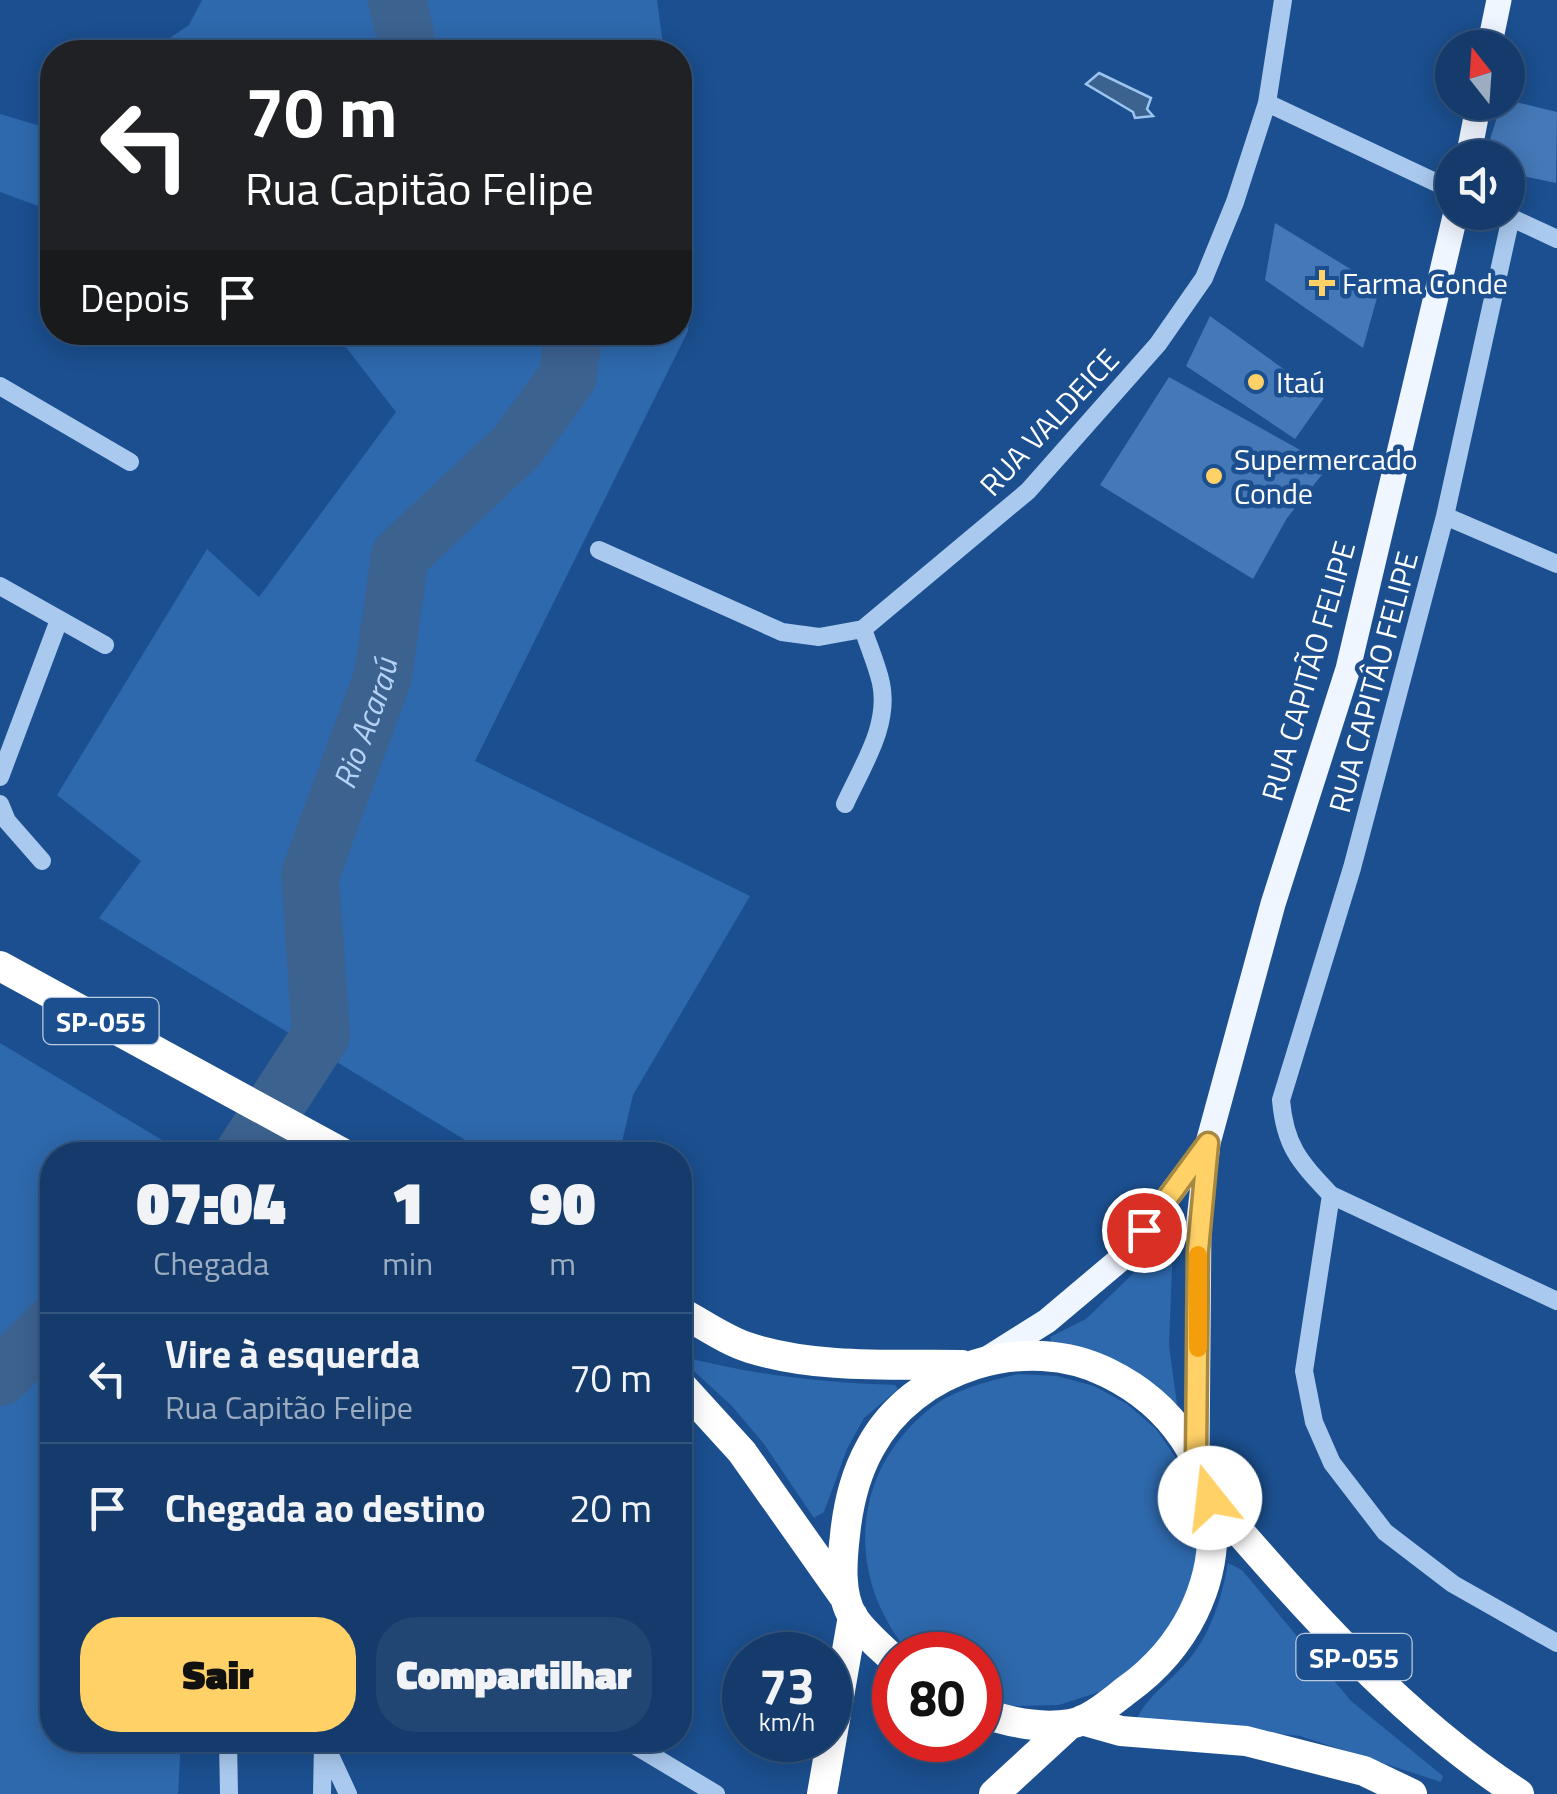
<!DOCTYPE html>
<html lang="pt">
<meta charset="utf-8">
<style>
body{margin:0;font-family:"Titillium Web",sans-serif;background:#214673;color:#f1f3f6;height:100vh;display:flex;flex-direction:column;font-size:38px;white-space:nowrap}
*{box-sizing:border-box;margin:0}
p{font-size:32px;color:#9dadc1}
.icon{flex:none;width:55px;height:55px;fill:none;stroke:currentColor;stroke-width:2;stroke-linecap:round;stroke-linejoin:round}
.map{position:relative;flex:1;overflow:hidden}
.side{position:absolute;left:40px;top:1142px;width:652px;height:610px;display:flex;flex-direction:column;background:#143b6b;border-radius:40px;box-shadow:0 5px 25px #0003,0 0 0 2px #33557e}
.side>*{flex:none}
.banner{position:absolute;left:40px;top:40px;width:652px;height:305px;border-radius:40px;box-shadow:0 5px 25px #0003,0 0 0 2px #33557e;background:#202124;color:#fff;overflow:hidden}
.needle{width:65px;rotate:343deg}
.buttons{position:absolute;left:1435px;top:30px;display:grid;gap:20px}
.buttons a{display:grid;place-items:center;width:90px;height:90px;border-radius:50%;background:#143b6b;box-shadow:0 5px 25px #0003,0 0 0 2px #33557e;font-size:50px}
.speed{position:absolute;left:722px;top:1632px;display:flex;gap:20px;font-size:50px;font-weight:700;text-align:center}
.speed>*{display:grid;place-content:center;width:130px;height:130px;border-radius:50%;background:#143b6b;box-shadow:0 5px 25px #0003,0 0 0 2px #33557e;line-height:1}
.speed small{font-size:25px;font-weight:400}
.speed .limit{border:15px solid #d22;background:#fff;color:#111}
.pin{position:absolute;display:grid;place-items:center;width:85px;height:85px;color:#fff;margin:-42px;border:5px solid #fff;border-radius:50%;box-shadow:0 2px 10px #0007}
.me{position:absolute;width:110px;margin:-55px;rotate:344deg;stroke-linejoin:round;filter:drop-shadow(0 0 8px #0008)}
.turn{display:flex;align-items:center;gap:35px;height:210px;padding:0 40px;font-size:45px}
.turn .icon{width:130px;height:130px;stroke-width:2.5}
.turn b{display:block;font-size:70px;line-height:85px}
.then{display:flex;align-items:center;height:95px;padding:0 40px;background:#0003;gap:20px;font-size:38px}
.eta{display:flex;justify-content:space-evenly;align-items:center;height:170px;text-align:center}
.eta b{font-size:60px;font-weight:800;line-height:70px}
.button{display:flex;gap:20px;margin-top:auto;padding:20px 40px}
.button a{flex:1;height:115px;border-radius:40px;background:#ffd166;color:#111;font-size:40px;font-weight:800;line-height:115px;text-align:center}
.button a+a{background:#214673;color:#f1f3f6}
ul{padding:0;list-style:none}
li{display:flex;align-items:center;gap:30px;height:130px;padding:0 40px;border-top:2px solid #33557e}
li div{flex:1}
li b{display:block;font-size:38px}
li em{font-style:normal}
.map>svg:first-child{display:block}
.green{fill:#2e69ad}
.water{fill:#3c6290;stroke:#9cc4f0;stroke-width:2.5}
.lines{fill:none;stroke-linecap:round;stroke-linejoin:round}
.river{stroke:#3c6290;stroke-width:58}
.building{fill:#4478b7}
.minor{stroke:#a9c9ee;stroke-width:18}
.major{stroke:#f0f6ff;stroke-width:25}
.highway{stroke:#fff;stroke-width:30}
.route-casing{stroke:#a68842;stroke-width:25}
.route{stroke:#ffd166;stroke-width:18}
.slow{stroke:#f59e0b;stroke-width:18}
.poi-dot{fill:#ffd166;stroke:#1b4f8f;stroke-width:4}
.labels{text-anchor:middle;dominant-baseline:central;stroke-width:9;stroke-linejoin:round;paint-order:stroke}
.shield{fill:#1b4f8f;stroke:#bbcadd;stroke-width:2.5}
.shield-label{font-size:28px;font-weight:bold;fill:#fff}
.poi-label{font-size:30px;fill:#fff;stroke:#1b4f8f;text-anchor:start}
.street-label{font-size:30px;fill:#fff;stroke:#1b4f8f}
.water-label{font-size:32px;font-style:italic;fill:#b5d3f5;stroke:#1b4f8f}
</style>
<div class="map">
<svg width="1557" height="1794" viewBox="0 0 1557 1794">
<rect width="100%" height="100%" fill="#1b4f8f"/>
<path class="green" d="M202 0H657L664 52H149L189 25Z
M0 114 44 127 52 121V211L0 192Z
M680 163 693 255 688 331 475 761 750 896 633 1095 619 1155H490L99 918 141 861 57 795 207 549 259 597 396 412 335 333 680 332Z
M0 1043 187 1155H52V1504L39 1531 52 1572V1740H181L178 1794H0Z
M1168 1240 1173 1242 1169 1346 1177 1404 1170 1406C1142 1365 1097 1353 1052 1345L1050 1337 1086 1319Z
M688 1358C756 1375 824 1383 895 1385L898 1389 864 1418 847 1449 824 1512 814 1518 764 1444 732 1406 686 1364Z
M1018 1374 1057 1376 1094 1386 1127 1404 1156 1429 1178 1461 1192 1496 1198 1534 1195 1572 1164 1641 1105 1690 1059 1705 1010 1706 980 1698V1655H911C846 1580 849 1476 927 1411 953 1389 986 1382 1018 1374Z
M1228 1563 1242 1570 1351 1701 1443 1776 1441 1782 1300 1736 1137 1718C1148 1696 1169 1682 1185 1664 1210 1637 1222 1598 1228 1563Z"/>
<path class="water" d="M1099 73 1151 98 1147 109 1153 116 1135 118 1133 112 1086 84Z"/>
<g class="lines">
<g class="river">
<path d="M397 0 409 52"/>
<path id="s1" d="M243 1155 321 1035 310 875 383 676 400 556 518 445 568 376 574 332"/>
<path d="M0 1377 52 1325"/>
</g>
</g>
<path class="building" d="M1508 100 1557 112 1556 183 1508 173V158H1484L1502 102Z
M1275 223 1380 287 1363 348 1265 280Z
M1210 316 1324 398 1295 439 1186 366Z
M1169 377 1329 466 1287 518 1253 579 1100 485Z"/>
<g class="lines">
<path class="minor" d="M1267 103 1452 190
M1501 213 1557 239
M1511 217 1445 516 1352 868 1281 1100C1285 1147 1300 1162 1331 1195L1304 1371 1314 1422 1332 1463 1385 1532 1453 1584 1557 1643
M0 386 130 462
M1445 516 1557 564
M599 550 782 632 819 637 863 629 1028 491 1158 344 1204 278 1235 202 1267 103 1283 0
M0 586 105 645
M0 777 59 620
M0 804 7 821 42 861
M845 804C862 766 890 726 881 683 877 665 869 647 863 629
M1331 1195 1557 1301
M228 1740 229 1794
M323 1740 348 1794
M626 1740 716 1794
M322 1794 323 1745"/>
<path class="major" d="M1489 48 1499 0
M1468 158 1479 102
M985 1360 1047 1321 1123 1257 1206 1147
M1197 1457 1199 1220 1208 1143 1273 904 1348 669 1456 212"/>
<path class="highway" d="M0 966 346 1155
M680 1312C702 1323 726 1341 750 1348 818 1369 892 1364 962 1365
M680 1384 742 1452 843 1595
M1210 1498C1304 1606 1398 1715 1519 1794
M895 1661C882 1648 863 1633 853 1617 839 1595 842 1560 845 1535 848 1505 855 1475 870 1448 913 1367 1026 1332 1108 1373 1242 1439 1245 1604 1128 1689 1112 1701 1090 1721 1070 1724 1040 1729 1008 1722 980 1712
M1082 1720 1121 1731 1246 1741 1364 1771 1412 1794
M822 1794 853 1616
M994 1794 1070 1724"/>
</g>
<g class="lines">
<defs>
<path id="route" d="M1144 1230 1208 1143 1198 1250 1196 1457 1210 1498"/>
</defs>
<use href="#route" class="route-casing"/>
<use href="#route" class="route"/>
<path class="slow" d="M1198 1255V1348"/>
</g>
<g class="poi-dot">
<path d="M1317 268h10v10h10v10h-10v10h-10v-10h-10v-10h10z"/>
<circle cx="1256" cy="382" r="10"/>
<circle cx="1214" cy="476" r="10"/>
</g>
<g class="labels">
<g class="shield">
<rect x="43.5" y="998" width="115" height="46" rx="8"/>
<rect x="1296.5" y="1634" width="115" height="46" rx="8"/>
</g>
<g class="shield-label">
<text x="101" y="1021">SP-055</text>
<text x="1354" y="1657">SP-055</text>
</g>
<g class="poi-label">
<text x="1342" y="283">Farma Conde</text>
<text x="1276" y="382">Itaú</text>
<text x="1234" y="459">Supermercado<tspan x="1234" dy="34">Conde</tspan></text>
</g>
<g class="street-label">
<text transform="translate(1049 422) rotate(-47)">RUA VALDEICE</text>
<text transform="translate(1308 671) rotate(-74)">RUA CAPITÃO FELIPE</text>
<text transform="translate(1373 682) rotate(-75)">RUA CAPITÂO FELIPE</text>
</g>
<g class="water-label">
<text stroke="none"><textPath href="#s1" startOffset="465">Rio Acaraú</textPath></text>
</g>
</g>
</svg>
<div class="buttons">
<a><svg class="needle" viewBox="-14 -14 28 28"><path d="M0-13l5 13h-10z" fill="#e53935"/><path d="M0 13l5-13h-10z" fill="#9dadc1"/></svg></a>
<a><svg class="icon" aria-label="sound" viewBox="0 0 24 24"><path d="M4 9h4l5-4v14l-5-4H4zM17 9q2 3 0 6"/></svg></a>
</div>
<div class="speed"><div>73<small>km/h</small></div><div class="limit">80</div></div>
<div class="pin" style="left:1144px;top:1230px;background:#d93025"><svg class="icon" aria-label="arrive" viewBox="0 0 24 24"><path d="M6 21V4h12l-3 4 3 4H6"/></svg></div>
<svg class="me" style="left:1210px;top:1498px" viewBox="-20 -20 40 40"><circle r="19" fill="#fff"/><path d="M0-13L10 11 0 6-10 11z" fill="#ffd166"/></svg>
<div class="banner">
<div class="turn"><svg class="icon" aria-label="left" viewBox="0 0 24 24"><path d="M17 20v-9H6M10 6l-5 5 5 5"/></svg><div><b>70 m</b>Rua Capitão Felipe</div></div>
<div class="then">Depois<svg class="icon" aria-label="arrive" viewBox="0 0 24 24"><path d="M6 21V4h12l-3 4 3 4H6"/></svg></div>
</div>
<section class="side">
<div class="eta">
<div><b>07:04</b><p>Chegada</p></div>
<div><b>1</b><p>min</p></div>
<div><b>90</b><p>m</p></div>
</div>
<ul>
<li><svg class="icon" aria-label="left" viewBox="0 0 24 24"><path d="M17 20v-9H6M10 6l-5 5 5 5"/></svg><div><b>Vire à esquerda</b><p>Rua Capitão Felipe</p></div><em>70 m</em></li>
<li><svg class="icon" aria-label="arrive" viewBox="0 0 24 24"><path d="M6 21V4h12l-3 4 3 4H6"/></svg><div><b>Chegada ao destino</b></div><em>20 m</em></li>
</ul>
<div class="button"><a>Sair</a><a>Compartilhar</a></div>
</section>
</div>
